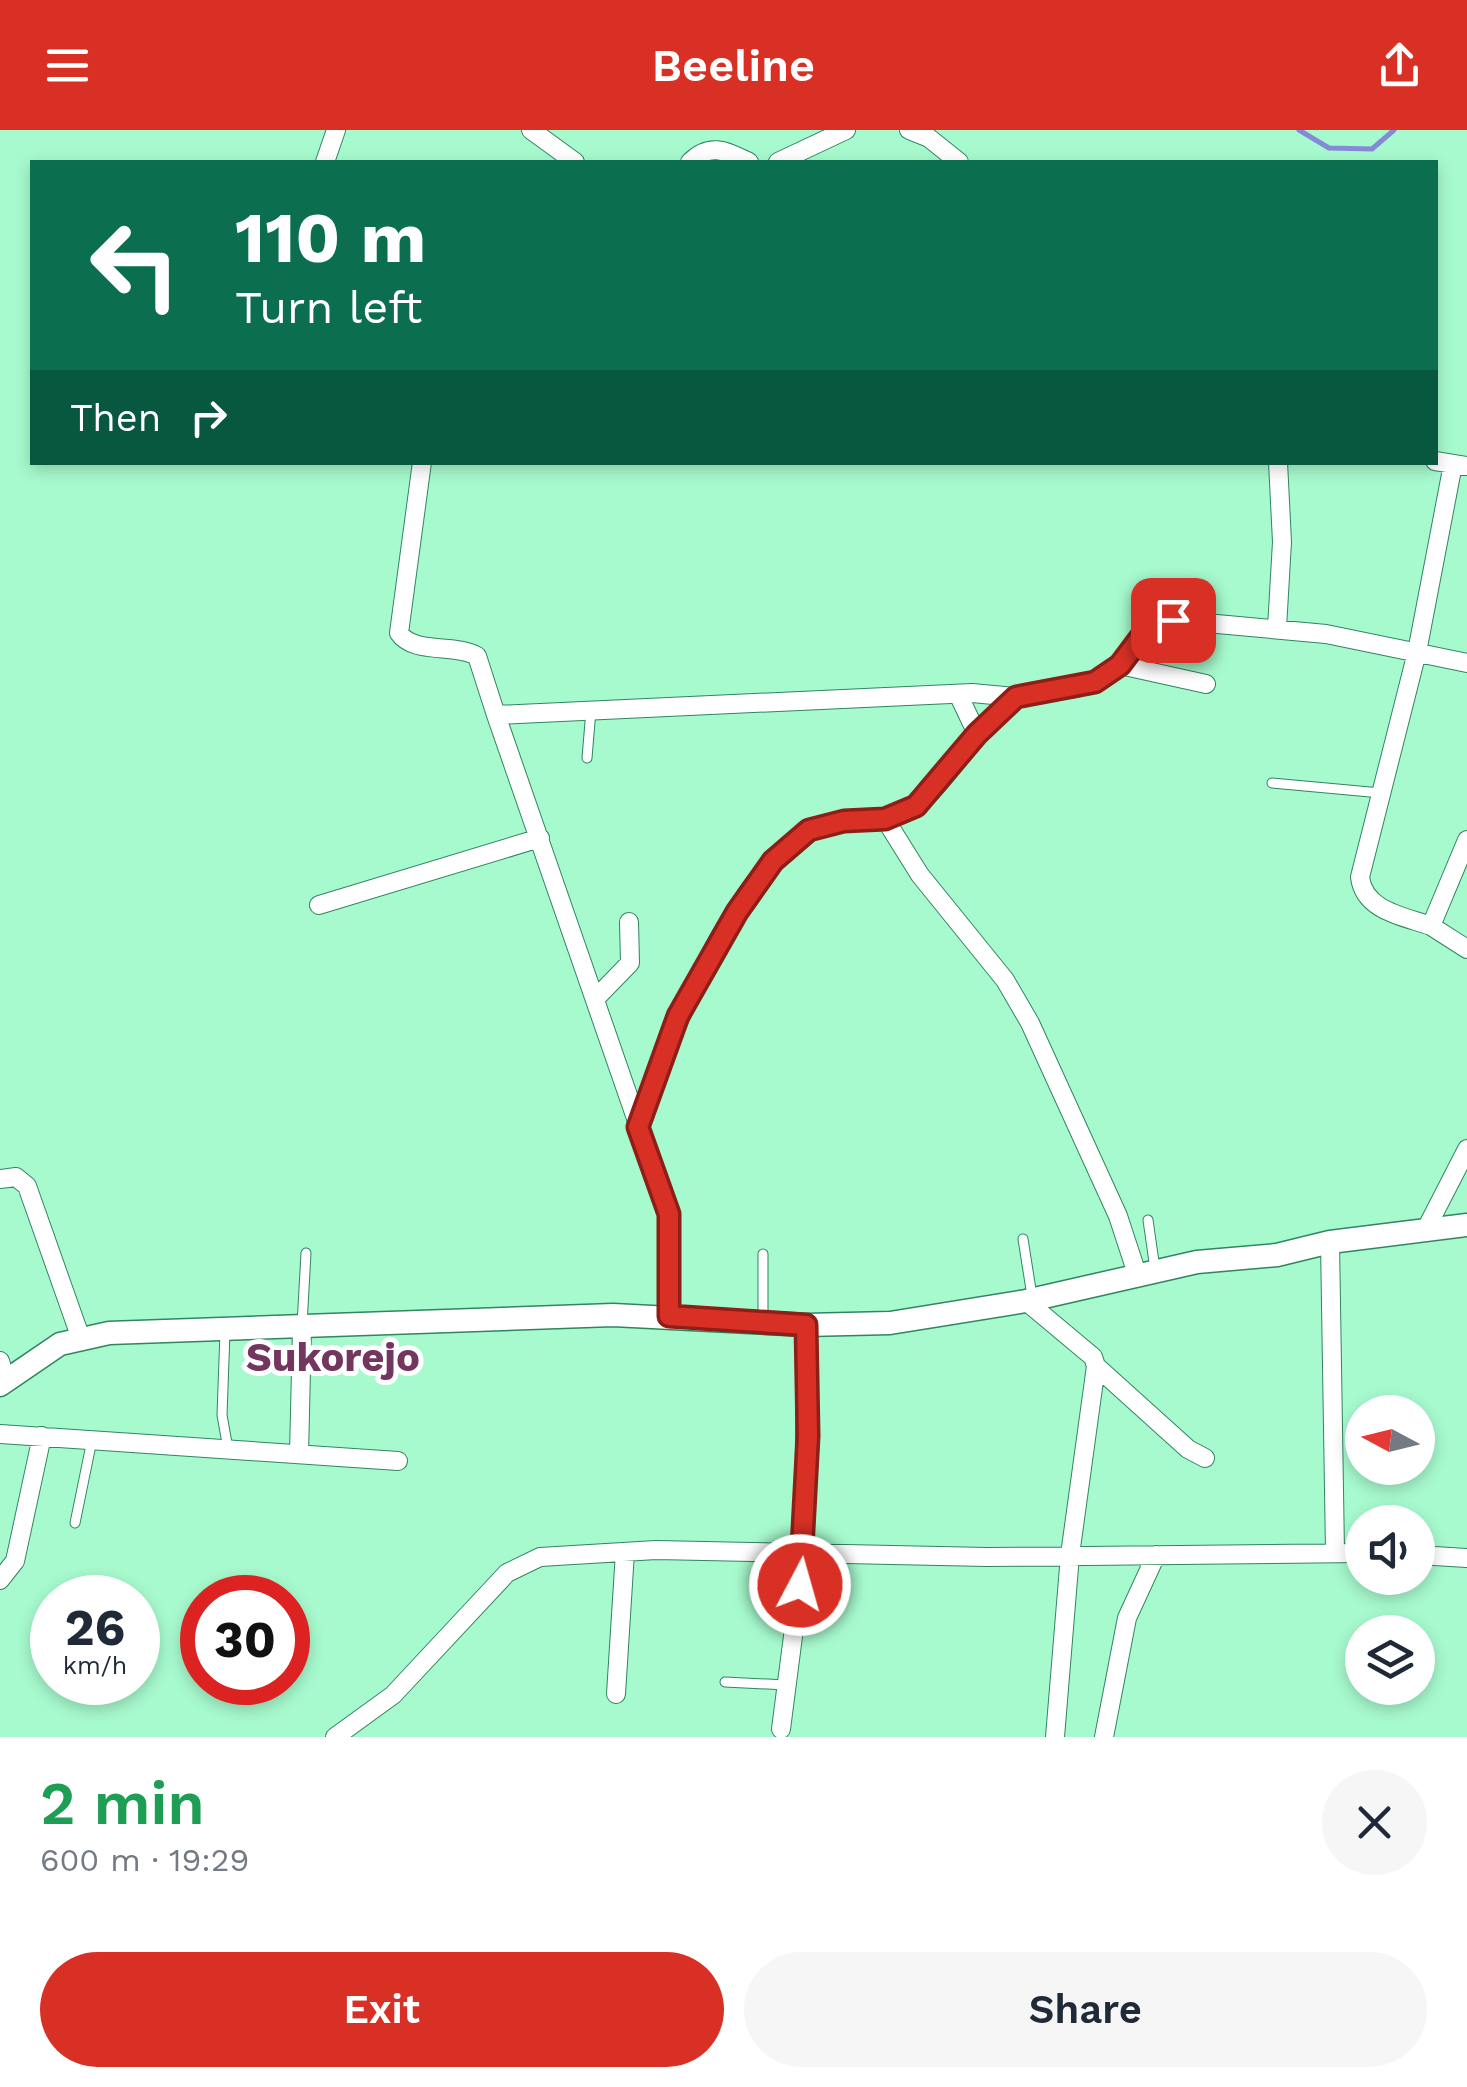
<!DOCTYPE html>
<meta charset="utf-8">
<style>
body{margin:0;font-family:"Work Sans",sans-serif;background:#f6f6f7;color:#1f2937;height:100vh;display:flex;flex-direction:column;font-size:38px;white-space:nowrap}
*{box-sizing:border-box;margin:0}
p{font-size:32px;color:#747a83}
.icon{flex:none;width:55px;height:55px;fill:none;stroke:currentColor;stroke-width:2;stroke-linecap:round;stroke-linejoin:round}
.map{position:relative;height:1607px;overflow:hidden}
.sheet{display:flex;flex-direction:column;background:#fff;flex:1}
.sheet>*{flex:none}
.guide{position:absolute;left:30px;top:30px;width:1408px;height:305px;border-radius:0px;box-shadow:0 5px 15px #0003;background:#0b6e4f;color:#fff;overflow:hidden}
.needle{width:65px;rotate:277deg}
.tools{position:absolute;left:1345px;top:1265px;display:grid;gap:20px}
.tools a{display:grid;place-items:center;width:90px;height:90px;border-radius:50%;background:#fff;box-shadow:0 5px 15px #0003;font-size:50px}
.speed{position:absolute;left:30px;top:1445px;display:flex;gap:20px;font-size:50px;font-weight:700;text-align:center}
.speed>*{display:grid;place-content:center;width:130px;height:130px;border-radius:50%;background:#fff;box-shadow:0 5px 15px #0003;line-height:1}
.speed small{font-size:25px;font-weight:400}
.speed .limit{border:15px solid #d22;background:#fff;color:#111}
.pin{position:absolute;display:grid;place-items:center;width:85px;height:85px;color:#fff;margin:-42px;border-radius:20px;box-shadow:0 5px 15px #0006}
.me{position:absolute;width:110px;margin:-55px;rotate:6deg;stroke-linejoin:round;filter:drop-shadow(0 0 8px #0008)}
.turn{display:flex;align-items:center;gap:35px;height:210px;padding:0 40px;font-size:45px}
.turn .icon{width:130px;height:130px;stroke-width:2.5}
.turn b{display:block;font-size:70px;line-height:85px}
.then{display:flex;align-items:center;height:95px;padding:0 40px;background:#0003;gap:20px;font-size:38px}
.round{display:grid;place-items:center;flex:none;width:105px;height:105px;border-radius:52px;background:#f6f6f7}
.headline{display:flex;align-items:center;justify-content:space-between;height:170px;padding:0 40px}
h1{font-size:60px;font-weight:600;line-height:75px;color:#1e9e55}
.action{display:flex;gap:20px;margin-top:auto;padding:20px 40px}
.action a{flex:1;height:115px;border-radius:60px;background:#d93025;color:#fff;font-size:40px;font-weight:600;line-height:115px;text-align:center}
.action a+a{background:#f6f6f7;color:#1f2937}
header{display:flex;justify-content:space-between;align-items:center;height:130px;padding:0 40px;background:#d93025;color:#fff;font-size:45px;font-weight:600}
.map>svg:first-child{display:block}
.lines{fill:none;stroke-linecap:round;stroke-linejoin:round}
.stream{stroke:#8689d6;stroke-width:5}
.service-casing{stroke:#31855f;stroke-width:11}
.minor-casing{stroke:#31855f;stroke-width:20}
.tertiary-casing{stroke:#31855f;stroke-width:25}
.service{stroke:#fff;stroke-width:9}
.minor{stroke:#fff;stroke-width:18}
.tertiary{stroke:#fff;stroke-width:22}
.route-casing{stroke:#8d1f18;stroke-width:25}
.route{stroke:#d93025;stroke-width:18}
.labels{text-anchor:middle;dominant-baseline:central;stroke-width:10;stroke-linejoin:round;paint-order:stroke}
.quarter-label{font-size:40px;font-weight:bold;fill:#72365f;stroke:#fff}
</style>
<header><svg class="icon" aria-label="menu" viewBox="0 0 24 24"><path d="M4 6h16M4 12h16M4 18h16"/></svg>Beeline<svg class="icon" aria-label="share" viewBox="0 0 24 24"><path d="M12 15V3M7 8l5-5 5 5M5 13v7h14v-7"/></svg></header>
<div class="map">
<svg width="1467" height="1607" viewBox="0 0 1467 1607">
<rect width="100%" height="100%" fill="#a7face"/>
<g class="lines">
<path class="stream" d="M1299 0 1329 18 1372 19 1394 0"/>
<defs>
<path id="service" d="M587 628 591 580
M1272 653 1381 663
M1148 1090 1155 1139
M1023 1109 1032 1166
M763 1190V1124
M302 1195 306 1123
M225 1202 222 1285 228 1319
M75 1393 92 1310
M725 1552 787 1555"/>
<path id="minor" d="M531 0 575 32
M909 0 929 8 959 32
M325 32 336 0
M690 32C710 12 726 21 749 32
M778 32 846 0
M1435 331 1467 336
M422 332 399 503C414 525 455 513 477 526L496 585 972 563 1015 567
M1277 498 1282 412 1278 332
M1120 535 1206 554
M958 564 977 604
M496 585 664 1069 670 1099 669 1186
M885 689 920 745 1005 850 1030 893 1118 1086 1138 1147
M1467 710 1431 796 1467 819
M319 775 540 708
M1431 796C1403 786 1364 781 1360 747L1417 522 1453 334
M595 869 630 833 629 792
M637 997C667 914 729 752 805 703 838 682 882 701 914 677 948 652 974 599 1011 571 1025 560 1046 562 1063 560 1107 556 1125 527 1150 495L1173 490 1326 504 1467 533
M0 1049 16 1047 27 1056 80 1206
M1427 1097 1467 1019
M1330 1112 1335 1422
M1026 1171 1093 1227 1096 1236 1070 1425 1055 1607
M0 1231 6 1251
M1096 1236 1188 1319 1205 1328
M0 1304 398 1331
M299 1324 302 1198
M1418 1425 1467 1428
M0 1450 15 1431 42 1306
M616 1564 625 1422
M781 1599 804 1421 806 1195
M335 1607 393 1565 507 1443 540 1427 656 1420 987 1427 1362 1423
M1104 1607 1127 1488 1156 1425"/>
<path id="tertiary" d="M0 1255 60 1214 109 1203 613 1185 806 1195 890 1193 1026 1171 1197 1132 1277 1125 1330 1112 1467 1095"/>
</defs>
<use href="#service" class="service-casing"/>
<use href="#minor" class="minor-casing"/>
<use href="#tertiary" class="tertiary-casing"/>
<use href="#service" class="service"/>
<use href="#minor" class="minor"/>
<use href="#tertiary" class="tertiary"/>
</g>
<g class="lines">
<defs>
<path id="route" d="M800 1455 808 1306 806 1195 669 1186V1084L638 997 678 886 737 782 773 731 809 700 844 691 885 689 916 676 977 604 1016 567 1095 552 1120 535 1150 495 1173 490"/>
</defs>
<use href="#route" class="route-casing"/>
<use href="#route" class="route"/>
</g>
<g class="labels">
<g class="quarter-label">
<text x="333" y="1227">Sukorejo</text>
</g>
</g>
</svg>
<div class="tools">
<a><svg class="needle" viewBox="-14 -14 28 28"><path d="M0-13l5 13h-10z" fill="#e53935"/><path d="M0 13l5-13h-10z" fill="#747a83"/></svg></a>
<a><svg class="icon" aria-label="sound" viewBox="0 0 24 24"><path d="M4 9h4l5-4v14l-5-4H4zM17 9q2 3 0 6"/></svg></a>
<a><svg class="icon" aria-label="layers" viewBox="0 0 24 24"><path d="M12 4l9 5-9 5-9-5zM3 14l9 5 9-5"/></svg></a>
</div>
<div class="speed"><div>26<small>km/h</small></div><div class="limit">30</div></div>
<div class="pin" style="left:1173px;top:490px;background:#d93025"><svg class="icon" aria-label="arrive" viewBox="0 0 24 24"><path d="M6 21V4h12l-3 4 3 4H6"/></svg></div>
<svg class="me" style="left:800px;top:1455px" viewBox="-20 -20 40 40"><circle r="17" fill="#d93025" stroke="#fff" stroke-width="3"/><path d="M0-11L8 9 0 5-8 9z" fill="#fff"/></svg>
<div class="guide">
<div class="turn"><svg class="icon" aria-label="left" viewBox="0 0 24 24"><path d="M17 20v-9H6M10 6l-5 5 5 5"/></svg><div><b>110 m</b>Turn left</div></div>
<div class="then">Then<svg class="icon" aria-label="right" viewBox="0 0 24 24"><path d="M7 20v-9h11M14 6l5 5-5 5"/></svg></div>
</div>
</div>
<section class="sheet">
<div class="headline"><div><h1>2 min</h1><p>600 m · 19:29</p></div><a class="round"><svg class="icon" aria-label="close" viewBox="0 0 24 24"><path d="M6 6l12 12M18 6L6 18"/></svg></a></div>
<div class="action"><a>Exit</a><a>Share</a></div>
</section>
